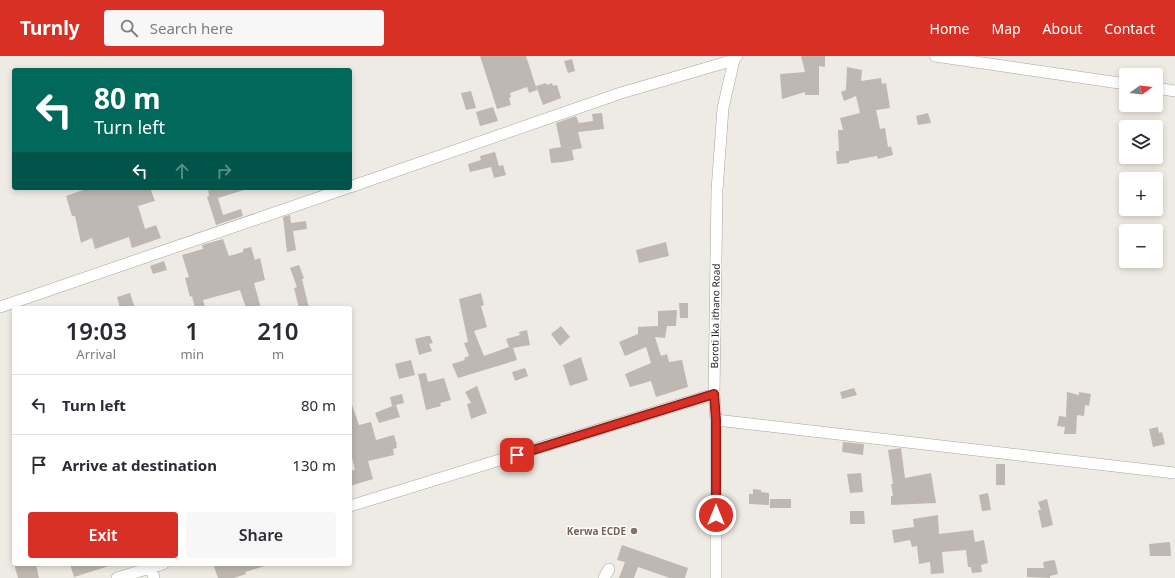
<!DOCTYPE html>
<meta charset="utf-8">
<style>
body{margin:0;font-family:"Noto Sans",sans-serif;background:#f7f7f7;color:#2b2b33;height:100vh;display:flex;flex-direction:column;font-size:15px;white-space:nowrap}
*{box-sizing:border-box;margin:0}
p{font-size:13px;color:#7c7c81}
.icon{flex:none;width:22px;height:22px;fill:none;stroke:currentColor;stroke-width:2;stroke-linecap:round;stroke-linejoin:round}
.map{position:relative;flex:1;overflow:hidden}
.side{position:absolute;left:12px;top:250px;width:340px;height:260px;display:flex;flex-direction:column;background:#fff;border-radius:4px;box-shadow:0 2px 6px #0003}
.side>*{flex:none}
.guide{position:absolute;left:12px;top:12px;width:340px;height:122px;border-radius:4px;box-shadow:0 2px 6px #0003;background:#00695c;color:#fff;overflow:hidden}
.needle{width:26px;rotate:75deg}
.fabs{position:absolute;left:1119px;top:12px;display:grid;gap:8px}
.fabs a{display:grid;place-items:center;width:44px;height:44px;border-radius:4px;background:#fff;box-shadow:0 2px 6px #0003;font-size:20px}
.pin{position:absolute;display:grid;place-items:center;width:34px;height:34px;color:#fff;margin:-17px;border-radius:8px;box-shadow:0 2px 6px #0006}
.me{position:absolute;width:44px;margin:-22px;rotate:0deg;stroke-linejoin:round;filter:drop-shadow(0 0 3px #0008)}
.turn{display:flex;align-items:center;gap:14px;height:84px;padding:0 16px;font-size:18px}
.turn .icon{width:52px;height:52px;stroke-width:2.5}
.turn b{display:block;font-size:28px;line-height:34px}
.lanes{display:flex;align-items:center;height:38px;padding:0 16px;background:#0003;justify-content:center;gap:20px;direction:ltr}
.lanes .off{opacity:.35}
.eta{display:flex;justify-content:space-evenly;align-items:center;height:68px;text-align:center}
.eta b{font-size:24px;font-weight:600;line-height:28px}
.button{display:flex;gap:8px;margin-top:auto;padding:8px 16px}
.button a{flex:1;height:46px;border-radius:4px;background:#d93025;color:#fff;font-size:16px;font-weight:600;line-height:46px;text-align:center}
.button a+a{background:#f7f7f7;color:#2b2b33}
ul{padding:0;list-style:none}
li{display:flex;align-items:center;gap:12px;height:60px;padding:0 16px;border-top:1px solid #e1e1e2}
li div{flex:1}
li b{display:block;font-size:15px}
li em{font-style:normal}
header{display:flex;align-items:center;gap:24px;box-sizing:border-box;height:56px;padding:0 20px;background:#d93025;color:#fff}
header strong{font-size:19px}
nav{display:flex;gap:22px;margin-inline-start:auto;font-size:14px}
.search{width:280px;height:36px;background:#f7f7f7;display:flex;align-items:center;gap:10px;box-sizing:border-box;padding:0 14px;border-radius:4px;color:#7c7c81;font-size:15px}
.map>svg:first-child{display:block}
.building{fill:#bfb7b1}
.lines{fill:none;stroke-linecap:round;stroke-linejoin:round}
.minor-casing{stroke:#a5a5a5;stroke-width:12}
.minor{stroke:#fff;stroke-width:11}
.route-casing{stroke:#8d1f18;stroke-width:10}
.route{stroke:#d93025;stroke-width:7}
.education-dot{fill:#8d6e63;stroke:#fff;stroke-width:1.5}
.labels{text-anchor:middle;dominant-baseline:central;stroke-width:3;stroke-linejoin:round;paint-order:stroke}
.street-label{font-size:10px;fill:#1e1e1e;stroke:#fff}
.education-label{font-size:10px;font-weight:bold;fill:#785e54;stroke:#fff;text-anchor:end}
</style>
<header>
<strong>Turnly</strong>
<div class="search"><svg class="icon" aria-label="search" viewBox="0 0 24 24"><circle cx="10" cy="10" r="6"/><path d="M15 15l6 6"/></svg>Search here</div>
<nav><a>Home</a><a>Map</a><a>About</a><a>Contact</a></nav>
</header>
<div class="map">
<svg width="1175" height="522" viewBox="0 0 1175 522">
<rect width="100%" height="100%" fill="#eeebe4"/>
<path class="building" d="M480 0H526L537 34 529 37 527 31 510 37 511 41 509 42 511 49 497 53Z
M801 0H825V11L819 10V39H805V36L782 43 780 18 805 16Z
M572 3 575 15 568 17 564 5Z
M847 11 862 14 861 25 881 22 882 28 886 27 890 52 876 54 880 73 885 72 888 91 891 90 893 99 878 103 877 100 849 105V107L837 108 836 95H839L838 74H843L840 62 860 57 856 40 844 45 841 36 846 34Z
M546 27 547 29 552 27 553 30 557 29 561 42 543 49 536 30Z
M471 35 476 52 466 54 461 37Z
M493 51 498 65 480 70 476 56Z
M602 57 604 73 578 76 582 92 572 94 574 104 563 106 551 107 549 93 561 91 556 67 576 60 579 67 593 65 592 58Z
M928 57 931 67 918 69 916 60Z
M495 96 499 110 503 109 506 119 494 122 491 111 470 116 468 108 481 104 480 100Z
M89 132H150L155 145 138 150 145 173 156 169 161 182 132 192 129 181 95 193 92 182 81 187 75 160H72L66 140Z
M208 132H243L244 134 218 142 223 159 241 153 243 160 216 169 207 141 209 140Z
M290 159 291 167 306 165 307 173 293 175 296 194 287 196 283 161Z
M223 183 229 200 243 196V193L251 191 255 204 260 202 265 224 254 227 261 252H246L240 234 203 244 205 251 195 252 192 240 190 241 185 222 189 221 182 199 203 193 202 189Z
M666 186 669 200 639 207 636 194Z
M164 205 167 214 153 218 150 210Z
M299 209 304 222 302 223 309 252H299L294 232 297 231 290 212Z
M130 237 135 252H120L117 241Z
M481 237 484 249 481 250 487 271 474 275 484 300 509 291 506 283 520 279 519 276 527 274 530 289 513 292 517 304 458 322 452 308 465 304 464 302 469 300 464 287 468 286 459 243Z
M679 247H688V262H680Z
M677 254 676 270H667L665 282 655 281 661 300 667 298 669 306 682 304 688 331 656 341 651 325 630 331 625 318 651 307 646 291 625 300 619 286 638 278V271L658 270V255Z
M561 270 570 281 560 290 551 278Z
M427 280H430L433 287 429 288 432 295 419 299 415 283Z
M581 301 588 324 570 330 563 309Z
M411 304 415 319 399 323 395 308Z
M525 312 528 320 515 325 512 316Z
M426 317 428 326 444 322 451 344 440 347 441 350 426 354 418 318Z
M477 330 487 357 471 363 467 348 471 347 465 336Z
M854 332 857 339 842 343 840 336Z
M1067 336 1079 339V336L1091 338 1089 350 1085 349 1084 360 1077 359 1076 378H1064L1065 371 1057 370 1059 360 1066 361Z
M402 338 404 347 396 349 400 361 379 367 375 357 395 349 392 350 390 341Z
M351 346 359 369 371 366 376 384 394 379 397 389H396L397 392 393 393 394 399 368 405 373 423 350 430V415L355 414 350 394Z
M1158 371 1159 377 1162 376 1165 388 1153 391 1149 373Z
M843 386 864 388 863 399 842 396Z
M901 392 905 422 931 417 936 447 891 449V440H893L891 428H893L888 394Z
M996 408H1005V429H996Z
M861 417 863 436 850 437 847 418Z
M753 433 761 434V436L769 437V449L749 448V438H753Z
M988 437 991 454 982 455 979 439Z
M770 443H791V452H770Z
M1047 443 1053 469 1042 472 1038 454H1041L1038 446Z
M850 455H864L865 468H850Z
M938 459 939 478 973 474 975 486 984 484 988 507 981 509 982 516 972 517 971 511H968L966 494 942 496 944 517 931 518 930 506 919 508 917 490 912 491 910 484 894 487 892 474 914 471 913 463Z
M1170 486 1171 500H1150L1149 488Z
M622 489 688 512 685 522H670L638 511 634 522H619L625 506 617 504Z
M1053 504 1055 505 1058 518 1050 520V522L1027 521V512H1044L1043 506Z
M14 508H36L39 522H18Z
M70 508H108L109 510 74 521Z
M213 508H265V510L245 516 246 518 234 522H218Z"/>
<g class="lines">
<defs>
<path id="minor" d="M935 0 1126 28
M1156 32 1175 35
M350 131 621 37 734 4
M0 251 347 132
M716 364 1175 417
M350 450 714 338
M151 512 154 522
M117 522 163 508
M604 522 609 513
M716 522V364L714 338 717 134 723 52 734 4 737 0"/>
</defs>
<use href="#minor" class="minor-casing"/>
<use href="#minor" class="minor"/>
</g>
<g class="lines">
<defs>
<path id="route" d="M517 399 714 338 716 364V459"/>
</defs>
<use href="#route" class="route-casing"/>
<use href="#route" class="route"/>
</g>
<circle class="education-dot" cx="634" cy="475" r="4"/>
<g class="labels">
<g class="street-label">
<text transform="translate(715 260) rotate(-89)">Boroti Ika ithano Road</text>
</g>
<g class="education-label">
<text x="626" y="475">Kerwa ECDE</text>
</g>
</g>
</svg>
<div class="fabs">
<a><svg class="needle" viewBox="-14 -14 28 28"><path d="M0-13l5 13h-10z" fill="#e53935"/><path d="M0 13l5-13h-10z" fill="#7c7c81"/></svg></a>
<a><svg class="icon" aria-label="layers" viewBox="0 0 24 24"><path d="M12 4l9 5-9 5-9-5zM3 14l9 5 9-5"/></svg></a>
<a>+</a>
<a>−</a>
</div>
<div class="pin" style="left:517px;top:399px;background:#d93025"><svg class="icon" aria-label="arrive" viewBox="0 0 24 24"><path d="M6 21V4h12l-3 4 3 4H6"/></svg></div>
<svg class="me" style="left:716px;top:459px" viewBox="-20 -20 40 40"><circle r="17" fill="#d93025" stroke="#fff" stroke-width="3"/><path d="M0-11L8 9 0 5-8 9z" fill="#fff"/></svg>
<div class="guide">
<div class="turn"><svg class="icon" aria-label="left" viewBox="0 0 24 24"><path d="M17 20v-9H6M10 6l-5 5 5 5"/></svg><div><b>80 m</b>Turn left</div></div>
<div class="lanes"><svg class="icon" aria-label="left" viewBox="0 0 24 24"><path d="M17 20v-9H6M10 6l-5 5 5 5"/></svg><svg class="icon off" aria-label="ahead" viewBox="0 0 24 24"><path d="M12 20V5M6 11l6-6 6 6"/></svg><svg class="icon off" aria-label="right" viewBox="0 0 24 24"><path d="M7 20v-9h11M14 6l5 5-5 5"/></svg></div>
</div>
<section class="side">
<div class="eta">
<div><b>19:03</b><p>Arrival</p></div>
<div><b>1</b><p>min</p></div>
<div><b>210</b><p>m</p></div>
</div>
<ul>
<li><svg class="icon" aria-label="left" viewBox="0 0 24 24"><path d="M17 20v-9H6M10 6l-5 5 5 5"/></svg><div><b>Turn left</b></div><em>80 m</em></li>
<li><svg class="icon" aria-label="arrive" viewBox="0 0 24 24"><path d="M6 21V4h12l-3 4 3 4H6"/></svg><div><b>Arrive at destination</b></div><em>130 m</em></li>
</ul>
<div class="button"><a>Exit</a><a>Share</a></div>
</section>
</div>
